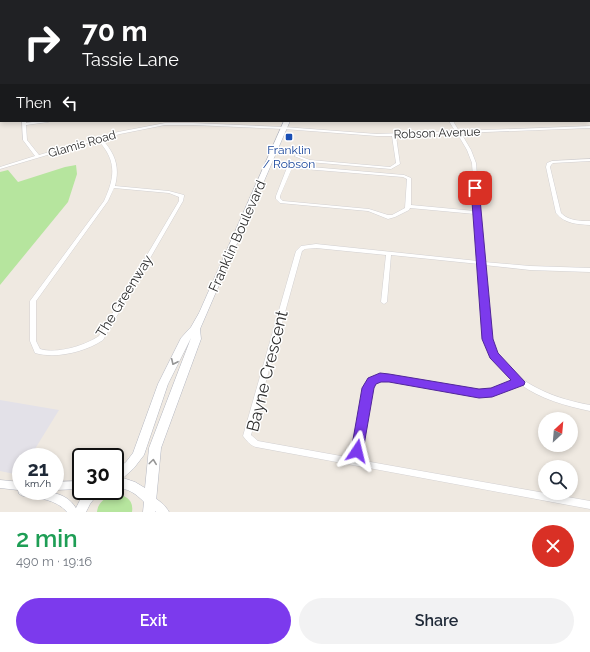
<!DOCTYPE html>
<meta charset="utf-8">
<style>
body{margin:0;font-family:Raleway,sans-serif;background:#f2f2f3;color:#1f2937;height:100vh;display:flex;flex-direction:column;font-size:15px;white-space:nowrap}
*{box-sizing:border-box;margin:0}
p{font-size:13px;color:#747a83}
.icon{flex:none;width:22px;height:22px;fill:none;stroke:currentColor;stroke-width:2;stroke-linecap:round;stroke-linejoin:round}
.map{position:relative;height:512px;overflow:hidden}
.panel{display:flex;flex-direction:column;background:#fff;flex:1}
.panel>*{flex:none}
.banner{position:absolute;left:0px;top:0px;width:590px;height:122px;box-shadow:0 2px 6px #0003;background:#202124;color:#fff;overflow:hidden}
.needle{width:26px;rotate:26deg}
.tools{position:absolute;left:538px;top:412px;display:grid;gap:8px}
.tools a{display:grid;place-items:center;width:40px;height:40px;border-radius:50%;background:#fff;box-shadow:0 2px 6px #0003;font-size:20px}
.speed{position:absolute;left:12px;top:448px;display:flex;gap:8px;font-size:20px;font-weight:700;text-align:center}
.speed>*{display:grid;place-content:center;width:52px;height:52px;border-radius:50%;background:#fff;box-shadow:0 2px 6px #0003;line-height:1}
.speed small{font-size:10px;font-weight:400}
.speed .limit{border:2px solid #111;border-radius:6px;background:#fff;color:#111}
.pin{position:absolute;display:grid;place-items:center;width:34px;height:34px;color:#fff;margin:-17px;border-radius:8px;box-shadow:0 2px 6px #0006}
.me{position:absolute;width:44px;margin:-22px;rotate:10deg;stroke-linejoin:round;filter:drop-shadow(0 0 3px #0008)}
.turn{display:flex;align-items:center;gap:14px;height:84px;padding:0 16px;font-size:18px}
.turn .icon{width:52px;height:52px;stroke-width:2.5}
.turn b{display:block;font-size:28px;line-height:34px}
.then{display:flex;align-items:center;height:38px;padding:0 16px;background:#0003;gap:8px;font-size:15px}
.round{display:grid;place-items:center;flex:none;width:42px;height:42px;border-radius:21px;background:#f2f2f3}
.head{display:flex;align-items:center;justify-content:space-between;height:68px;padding:0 16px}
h1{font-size:24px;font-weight:600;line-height:30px;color:#1e9e55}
.cta{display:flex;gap:8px;margin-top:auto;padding:8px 16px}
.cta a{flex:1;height:46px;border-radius:24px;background:#7c3aed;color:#fff;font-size:16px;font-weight:600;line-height:46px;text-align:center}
.cta a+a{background:#f2f2f3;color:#1f2937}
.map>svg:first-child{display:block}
.industrial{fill:#e3e1e8}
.green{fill:#b6e59e}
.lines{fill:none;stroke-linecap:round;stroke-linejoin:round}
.minor-casing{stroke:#b4b7c1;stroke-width:0.5}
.tertiary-casing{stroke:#b4b7c1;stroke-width:1}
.secondary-casing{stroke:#b4b7c1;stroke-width:1}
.minor{fill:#fff;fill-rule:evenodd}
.tertiary{fill:#fff;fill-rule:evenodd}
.secondary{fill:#fff;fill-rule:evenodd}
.oneway{stroke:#969696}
.route{fill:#7c3aed;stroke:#51269a}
.transit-dot{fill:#1a4fb4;stroke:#fff;stroke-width:1.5}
.labels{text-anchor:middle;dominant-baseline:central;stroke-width:3;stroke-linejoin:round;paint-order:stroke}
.far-street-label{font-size:12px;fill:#2e2e2e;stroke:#fff}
.far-transit-label{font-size:12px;fill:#164399;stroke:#fff}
.street-label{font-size:14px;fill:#2e2e2e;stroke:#fff}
.near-street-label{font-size:17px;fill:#2e2e2e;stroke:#fff}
</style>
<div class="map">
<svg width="590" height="512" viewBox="0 0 590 512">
<rect width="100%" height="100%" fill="#efe9e1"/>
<path class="industrial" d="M223 0H372L222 1Z
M0 400 59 410 30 457H21V472L19 475 0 471Z"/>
<path class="green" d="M76 165 77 174 68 202 0 285V172L8 170 18 182 65 167Z
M114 494C125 495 134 499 132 512H97C98 502 105 498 114 494Z"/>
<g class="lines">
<defs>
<path id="minor" d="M51 0H56L58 1H53Z
M80 0H83V1H80Z
M119 0H122L121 1H118Z
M160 0H163V1H160Z
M200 0H203V1H200Z
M483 0H490L488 1H483Z
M515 0H518V1H515Z
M589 7H590V9H589Z
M589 13H590V15H589Z
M589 19H590V21H589Z
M589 34H590V37H589Z
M589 96H590V98H589Z
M22 121H26V123L38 121H50L48 122 26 125 27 140 39 155 118 132 165 123H193L284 127 377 134 455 131 449 121H453L459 131 590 126V128L461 133 471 150 476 163 484 262 530 266 590 268V272L530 270 484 265C486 282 487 300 488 317 489 324 488 332 490 339 492 346 497 354 502 360 524 387 557 399 590 405V411C566 406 540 399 520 384L492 395 479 396 382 380 374 383 371 388 359 460 590 501V509L256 447C251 446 246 440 243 436L296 251 301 246 316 244 478 261 475 214 410 208 409 210 395 217 388 219 368 211 280 203 276 199V196L288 165 404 175 411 178V205L475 211 472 163 467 150 457 133 396 136 400 164 391 169 309 162 294 156 296 155 310 160 390 167 396 163 392 136H377L284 129 193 125H165L120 134 102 139C115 154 120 166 115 186L169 191 184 195V196L183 201 103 340C85 352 56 359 35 353L30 341V301L104 201C115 177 117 161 98 140L0 169V167L35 156 23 140ZM292 168 403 177 407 179 405 208 392 215H388L369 209 283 201 280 198V196ZM114 188 169 193 179 197V201L99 336C84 346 57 354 40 349L36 341V301L108 201ZM316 248 386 255 381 302 384 304 387 302 391 255 479 264 484 339 493 358 501 369 515 381 492 389 479 390 381 374 370 379 365 388 352 458 258 441 251 435 302 251 305 249Z
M590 159V161L553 163 551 165 550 167 561 213C569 221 580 221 590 221V225C577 224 565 224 556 213L546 167 547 163 552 161Z"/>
<path id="tertiary" d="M589 50H590V53H589Z
M589 60H590V63H589Z
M589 74H590V78H589Z
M0 480 21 482V491C42 491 68 489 78 512H67C56 499 38 498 23 496L19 494 18 490 0 488Z
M81 481V489L55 490V482Z
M151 496C158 499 166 506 169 512H156L147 504 146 501 147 498Z"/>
<path id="secondary" d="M378 0H382V1H378Z
M384 0H388V1H384Z
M284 121H290L200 329 201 339 161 448 155 512H143L144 502C135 493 128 488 115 488V471L126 462 133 453 158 384 181 338 191 327 199 313ZM191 338 149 448 145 488 135 482 123 478 134 468 144 455 168 384Z
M87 491H100L90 504 86 512H74L82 496Z"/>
</defs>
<use href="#minor" class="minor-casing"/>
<use href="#tertiary" class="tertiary-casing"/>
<use href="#secondary" class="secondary-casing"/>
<use href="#minor" class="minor"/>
<use href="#tertiary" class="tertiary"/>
<use href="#secondary" class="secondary"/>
</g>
<defs><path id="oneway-chevron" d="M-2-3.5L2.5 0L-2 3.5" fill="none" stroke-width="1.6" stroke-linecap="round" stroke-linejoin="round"/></defs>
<g class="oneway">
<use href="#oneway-chevron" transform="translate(174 362) rotate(115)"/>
<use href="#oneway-chevron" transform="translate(153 462) rotate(-83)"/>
</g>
<path class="route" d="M475 185 479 188 493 339 498 353 525 382 524 385 492 397 479 398 389 382H381L376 384 374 388 363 451 362 454 357 456 353 454 351 451 362 388 368 378 380 373 389 374 479 389 491 388 511 380 490 358 482 339 471 188Z"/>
<rect class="transit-dot" x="285" y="133" width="8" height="8" rx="2"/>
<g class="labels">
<g class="far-street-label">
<text transform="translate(437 133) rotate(-2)">Robson Avenue</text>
<text transform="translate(82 144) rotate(-16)">Glamis Road</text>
</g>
<g class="far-transit-label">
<text x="289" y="150">Franklin<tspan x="289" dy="14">/ Robson</tspan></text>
</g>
<g class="street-label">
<text transform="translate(237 236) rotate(-66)">Franklin Boulevard</text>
<text transform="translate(124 296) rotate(-58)">The Greenway</text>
</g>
<g class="near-street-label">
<text transform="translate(267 371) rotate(-76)">Bayne Crescent</text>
</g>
</g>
</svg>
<div class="tools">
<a><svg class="needle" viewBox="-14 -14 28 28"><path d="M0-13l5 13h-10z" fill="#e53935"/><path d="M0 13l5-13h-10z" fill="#747a83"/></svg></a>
<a><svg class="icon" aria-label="search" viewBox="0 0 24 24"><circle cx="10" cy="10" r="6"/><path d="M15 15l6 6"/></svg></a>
</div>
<div class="speed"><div>21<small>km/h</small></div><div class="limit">30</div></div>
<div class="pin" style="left:475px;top:188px;background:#d93025"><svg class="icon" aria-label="arrive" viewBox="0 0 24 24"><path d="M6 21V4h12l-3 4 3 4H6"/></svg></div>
<svg class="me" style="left:357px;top:451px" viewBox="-20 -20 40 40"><path d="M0-17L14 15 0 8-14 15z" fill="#7c3aed" stroke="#fff" stroke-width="4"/></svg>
<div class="banner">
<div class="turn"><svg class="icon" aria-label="right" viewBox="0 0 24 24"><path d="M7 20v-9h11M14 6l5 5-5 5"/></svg><div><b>70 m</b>Tassie Lane</div></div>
<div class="then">Then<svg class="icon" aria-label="left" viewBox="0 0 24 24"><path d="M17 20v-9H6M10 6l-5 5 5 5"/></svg></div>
</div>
</div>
<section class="panel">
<div class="head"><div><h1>2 min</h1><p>490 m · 19:16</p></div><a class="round" style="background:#d93025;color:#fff"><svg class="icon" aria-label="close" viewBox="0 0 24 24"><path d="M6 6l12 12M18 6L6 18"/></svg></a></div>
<div class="cta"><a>Exit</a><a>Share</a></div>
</section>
